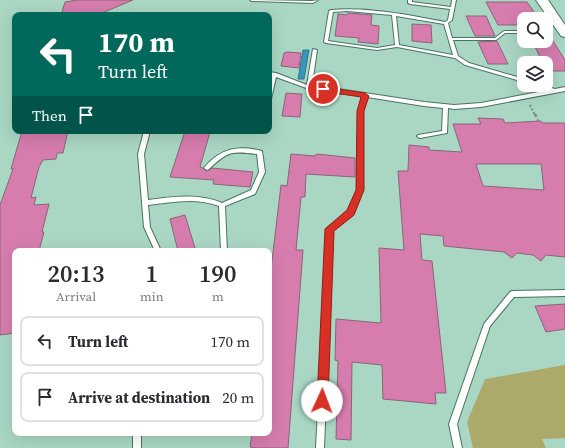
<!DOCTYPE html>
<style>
body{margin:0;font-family:"Source Serif 4",serif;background:#f7f7f7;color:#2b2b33;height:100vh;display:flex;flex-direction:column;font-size:15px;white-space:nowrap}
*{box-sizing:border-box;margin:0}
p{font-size:13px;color:#7c7c81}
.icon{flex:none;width:22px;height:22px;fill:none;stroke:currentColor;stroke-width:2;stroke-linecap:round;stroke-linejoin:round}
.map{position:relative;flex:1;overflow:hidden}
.drawer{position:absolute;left:12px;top:248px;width:260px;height:188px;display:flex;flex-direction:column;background:#fff;border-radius:8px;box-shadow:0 4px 16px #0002}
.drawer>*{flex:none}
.banner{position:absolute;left:12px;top:12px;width:260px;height:122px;border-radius:8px;box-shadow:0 4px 16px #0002;background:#00695c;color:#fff;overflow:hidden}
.buttons{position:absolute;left:517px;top:12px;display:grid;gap:8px}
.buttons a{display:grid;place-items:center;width:36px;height:36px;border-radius:8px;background:#fff;box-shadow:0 4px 16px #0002;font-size:20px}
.pin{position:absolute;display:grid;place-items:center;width:34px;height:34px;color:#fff;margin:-17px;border:2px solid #fff;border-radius:50%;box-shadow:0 1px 4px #0007}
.me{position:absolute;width:44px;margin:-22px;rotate:2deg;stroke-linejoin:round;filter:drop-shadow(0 0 3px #0008)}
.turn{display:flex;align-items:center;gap:14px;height:84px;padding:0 20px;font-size:18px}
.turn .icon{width:52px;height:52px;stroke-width:2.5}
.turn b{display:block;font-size:28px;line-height:34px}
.then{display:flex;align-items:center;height:38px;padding:0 20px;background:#0003;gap:8px;font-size:15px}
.eta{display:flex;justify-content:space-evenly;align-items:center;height:68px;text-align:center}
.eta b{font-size:24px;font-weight:600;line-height:28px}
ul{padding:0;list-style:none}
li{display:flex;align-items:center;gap:12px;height:50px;margin:0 8px 6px;padding:0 12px;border:2px solid #e1e1e2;border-radius:8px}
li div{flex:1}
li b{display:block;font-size:15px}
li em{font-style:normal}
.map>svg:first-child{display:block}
.green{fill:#acaa6b}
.water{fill:#3a96b9;stroke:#30768d}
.building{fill:#d67dae;stroke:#8a6478;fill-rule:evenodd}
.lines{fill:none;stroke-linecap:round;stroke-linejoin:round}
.lane-casing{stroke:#487362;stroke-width:2}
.secondary-casing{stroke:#487362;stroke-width:2}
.path-far1{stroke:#6c8f80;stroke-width:2;stroke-dasharray:2 2;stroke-linecap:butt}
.path{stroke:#6c8f80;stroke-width:2.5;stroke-dasharray:3 3;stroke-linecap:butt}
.lane{fill:#fff;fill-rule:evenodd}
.secondary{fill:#fff;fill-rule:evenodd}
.route{fill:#d93025;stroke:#8d1f18}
</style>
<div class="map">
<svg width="565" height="448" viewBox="0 0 565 448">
<rect width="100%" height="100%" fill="#a9d7c3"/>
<path class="green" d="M565 365V438L542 439 546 448H473L467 422 485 379Z"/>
<path class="water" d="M303 50H309L304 79H298Z"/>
<path class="building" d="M77 0H133L97 15H61L65 2Z
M486 2H527L539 19H524V26L523 25H498Z
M348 13 372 15 371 25 379 26 378 44 358 42 359 38 335 36 338 14 347 15Z
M466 16H486L495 36H475Z
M412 24 431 25 432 43 412 41Z
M546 30 565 60V71H550L546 63H543L532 41H546Z
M497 41 508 64H488L478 42Z
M287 52 301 53 299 68 281 66 284 53Z
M286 93 302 94 300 117 282 116Z
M478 118 503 119 505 123 541 121 542 123H565V257L546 255 541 261 533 255 517 253 512 258 504 252 444 246 443 236 420 234 422 260 432 261 446 393H435L436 404 383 399 382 365 352 362 351 440 336 439 338 361 335 360 336 319 381 323 379 248 404 250 398 171H408L409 145 429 147V150L462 152 453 124H481ZM476 164H541L544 190 483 186Z
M22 131H68L63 153H57L56 159 43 160 39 167 31 198 36 197 34 205 49 204 42 232H44L39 251H15V333L0 335V205L13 169H11Z
M185 131 210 132 200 167 203 168 206 171 212 168 253 172 250 187 213 184 214 180 170 177Z
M291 154 314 156 317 154 355 158V177L306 174 305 197H301L296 250H303L288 448H256L250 447 252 433H269V286L281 185 287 186Z
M185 215 195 248 178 251 170 219Z
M565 304V329L546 332 535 306Z"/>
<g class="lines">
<defs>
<path id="lane" d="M250 0 312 1 318 0 313 3 252 1Z
M408 0H412V2L451 7 452 0H456L452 20 448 23 452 38H495L504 31H524V33H505L496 40H453L458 56 469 63 524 79V82L465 65 455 58 397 47 377 50 326 43 324 42 329 11 331 10C369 7 408 15 445 22L448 20 450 9 410 4 408 3ZM347 11 392 15 395 45 377 48 328 41 333 12ZM396 16 444 24 453 55 399 45Z
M313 49 317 50 312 85 424 102 454 105 481 103 549 90 534 86V85H541L555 89 565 87V91L481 107 454 109 448 108 447 133 420 138 418 137 417 136 418 135 442 131 443 108 424 106 367 97 363 111V190L353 215 333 230 324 448H316L327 229 328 227 349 212 357 190 359 111 362 96 309 89 276 77 271 99 269 101V87L271 75H269V72L276 73 307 85Z
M144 131H150L144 154 148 200C173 197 198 193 222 203L251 190 259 172 257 154C231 151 228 151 209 169L207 170 204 168C220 148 239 145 262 151L265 172 255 194 225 206 227 251H221L219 206C196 197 172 202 148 205L150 227 161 251H155L144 227 138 154Z
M565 290V296L514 297 490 326 457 424 462 448H454L449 424 484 324 510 292 512 291Z
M133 433H141V448H133Z"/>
<path id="secondary" d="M536 0H548L565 25V37L561 36Z"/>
</defs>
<use href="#lane" class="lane-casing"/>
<use href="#secondary" class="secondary-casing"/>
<path class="path-far1" d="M530 105 535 115"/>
<path class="path" d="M535 114 538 121"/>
<use href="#lane" class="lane"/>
<use href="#secondary" class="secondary"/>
</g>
<path class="route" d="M323 87 365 93 369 96 364 111V190L354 215 334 231 328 401 327 405 322 407 318 405 317 401 325 229 347 210 356 190 357 111 361 97 321 91 320 89Z"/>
</svg>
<div class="buttons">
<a><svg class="icon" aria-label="search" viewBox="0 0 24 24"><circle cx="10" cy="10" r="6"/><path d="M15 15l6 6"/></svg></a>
<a><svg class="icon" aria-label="layers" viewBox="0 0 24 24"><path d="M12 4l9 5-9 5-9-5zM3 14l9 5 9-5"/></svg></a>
</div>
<div class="pin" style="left:323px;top:89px;background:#d93025"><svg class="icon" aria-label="arrive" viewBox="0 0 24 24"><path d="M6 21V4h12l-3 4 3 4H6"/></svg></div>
<svg class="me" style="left:322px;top:401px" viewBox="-20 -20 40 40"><circle r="19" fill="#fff"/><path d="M0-13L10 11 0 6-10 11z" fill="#d93025"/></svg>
<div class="banner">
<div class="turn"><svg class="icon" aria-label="left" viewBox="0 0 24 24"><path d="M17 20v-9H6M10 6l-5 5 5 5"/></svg><div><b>170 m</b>Turn left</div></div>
<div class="then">Then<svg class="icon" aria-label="arrive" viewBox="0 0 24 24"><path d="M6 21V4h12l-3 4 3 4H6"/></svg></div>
</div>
<section class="drawer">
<div class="eta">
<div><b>20:13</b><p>Arrival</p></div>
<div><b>1</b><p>min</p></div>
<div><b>190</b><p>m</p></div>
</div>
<ul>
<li><svg class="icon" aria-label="left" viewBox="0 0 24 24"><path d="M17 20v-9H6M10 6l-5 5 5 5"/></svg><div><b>Turn left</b></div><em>170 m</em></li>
<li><svg class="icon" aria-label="arrive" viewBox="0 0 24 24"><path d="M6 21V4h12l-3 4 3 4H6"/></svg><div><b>Arrive at destination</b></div><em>20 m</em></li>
</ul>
</section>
</div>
